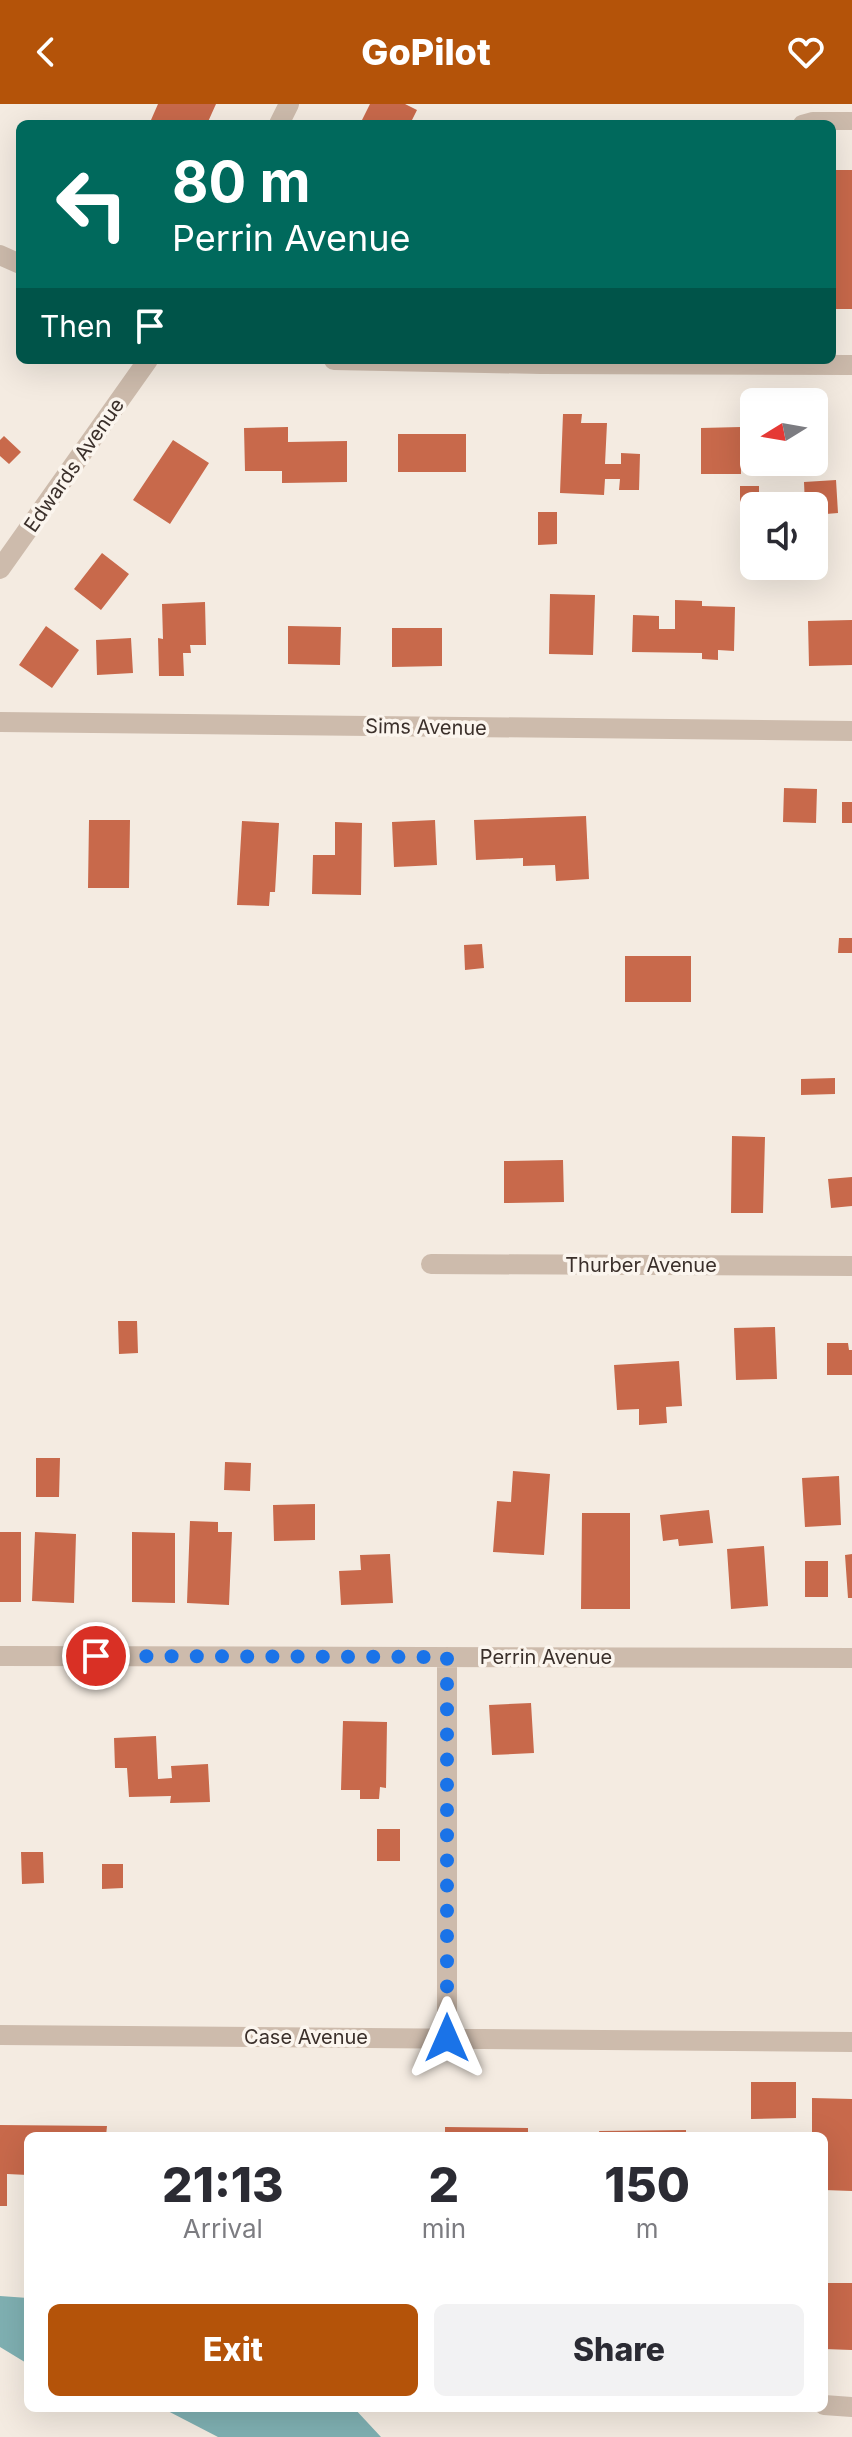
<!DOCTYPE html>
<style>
body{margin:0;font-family:Inter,sans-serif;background:#f2f2f3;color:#2b2b33;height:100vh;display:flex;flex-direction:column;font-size:30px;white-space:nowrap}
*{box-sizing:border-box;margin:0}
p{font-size:26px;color:#7c7c81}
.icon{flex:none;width:44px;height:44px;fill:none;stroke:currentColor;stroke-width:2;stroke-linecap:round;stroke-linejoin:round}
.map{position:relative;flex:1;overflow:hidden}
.side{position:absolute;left:24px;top:2028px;width:804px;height:280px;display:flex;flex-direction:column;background:#fff;border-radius:12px;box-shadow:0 8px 32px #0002}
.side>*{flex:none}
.hud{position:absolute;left:16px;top:16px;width:820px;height:244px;border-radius:12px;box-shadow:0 8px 32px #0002;background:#00695c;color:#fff;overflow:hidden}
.needle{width:52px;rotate:259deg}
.controls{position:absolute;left:740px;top:284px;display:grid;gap:16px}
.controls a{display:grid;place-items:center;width:88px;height:88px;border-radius:12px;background:#fff;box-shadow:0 8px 32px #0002;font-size:40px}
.pin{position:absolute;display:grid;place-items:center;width:68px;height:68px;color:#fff;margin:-34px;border:4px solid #fff;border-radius:50%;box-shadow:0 2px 8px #0007}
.me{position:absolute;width:88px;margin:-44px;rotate:0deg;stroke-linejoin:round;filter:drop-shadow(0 0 6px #0008)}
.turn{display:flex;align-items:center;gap:28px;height:168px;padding:0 24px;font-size:36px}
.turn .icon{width:104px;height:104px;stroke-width:2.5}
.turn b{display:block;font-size:56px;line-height:68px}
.then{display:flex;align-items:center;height:76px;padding:0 24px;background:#0003;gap:16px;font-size:30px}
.eta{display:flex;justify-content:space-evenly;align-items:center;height:136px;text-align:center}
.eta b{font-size:48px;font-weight:800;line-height:56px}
.cta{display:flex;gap:16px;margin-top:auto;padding:16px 24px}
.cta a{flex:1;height:92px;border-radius:12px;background:#b45309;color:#fff;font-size:32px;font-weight:800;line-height:92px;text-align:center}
.cta a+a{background:#f2f2f3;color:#2b2b33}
header{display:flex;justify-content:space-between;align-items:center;height:104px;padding:0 24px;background:#b45309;color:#fff;font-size:36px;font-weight:800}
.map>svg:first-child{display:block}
.water{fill:#7fb0b2}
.building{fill:#c8694b}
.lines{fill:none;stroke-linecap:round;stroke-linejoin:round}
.service{stroke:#cdbbac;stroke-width:18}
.minor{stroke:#cdbbac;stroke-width:20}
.route{stroke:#1a73e8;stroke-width:14;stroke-dasharray:0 25.2}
.labels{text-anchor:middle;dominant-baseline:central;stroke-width:7;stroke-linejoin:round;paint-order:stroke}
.street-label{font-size:20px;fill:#3b302b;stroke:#fbf5ee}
</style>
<header><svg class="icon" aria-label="back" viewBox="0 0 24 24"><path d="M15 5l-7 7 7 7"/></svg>GoPilot<svg class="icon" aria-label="heart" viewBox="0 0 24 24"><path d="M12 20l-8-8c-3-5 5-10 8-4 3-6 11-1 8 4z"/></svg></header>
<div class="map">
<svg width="852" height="2333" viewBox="0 0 852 2333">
<rect width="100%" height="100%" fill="#f4ebe1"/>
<path class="water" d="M0 2192 28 2194V2260L0 2243Z
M162 2304H354L381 2333H218Z"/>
<path class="building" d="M158 0H216L207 20H160L151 16Z
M370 0H405L417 6 410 20H360Z
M832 66H852V205H832Z
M563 310H582L581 319H607L605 360H621V349L640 350 639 386H619L620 375H605L604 391 560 389Z
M288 323V338L347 337V378L282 379V367H245L244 324Z
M741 323V370H701V324Z
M398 330H466V368H398Z
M4 332 21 348 9 360 0 352V336Z
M173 336 209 359 170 420 133 396Z
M745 337H754V358H762V368H745Z
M836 376 838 409 814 411V402H805L804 378Z
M740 382H759V402H754V414H740Z
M538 408H557V440L538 441Z
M102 449 129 470 101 506 74 485Z
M550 490 595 491 593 551 549 550Z
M675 496 702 497V502L735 503 734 547 718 546V556L702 555V549L632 548 633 511 659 512V525H675Z
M205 498 206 541H190L191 549H183L184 572H159L158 534 163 535 162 500Z
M852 516V561L809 562 808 517Z
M46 522 79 546 52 584 19 561Z
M288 522 341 523 340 561 288 560Z
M392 524H442V562L392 563Z
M131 534 133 569 97 571 96 536Z
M784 684 817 685 816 719 783 718Z
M842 698H852V719H842Z
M586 712 589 775 556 777 555 761 523 762V754L476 756 474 716Z
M89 716H130L129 784H88Z
M435 716 437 761 394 763 392 718Z
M242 717 279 719 275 788H270L269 802 237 801Z
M335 718 362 719 361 791 312 790 313 751H335Z
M839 834H852V849H838Z
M482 840 484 864 465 866 464 841Z
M625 852H691V898H625Z
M835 974V990L801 991V975Z
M732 1032 765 1033 763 1109H731Z
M563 1056 564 1098 504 1099V1057Z
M852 1073V1102L831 1104 828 1075Z
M118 1217H137L138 1249 119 1250Z
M775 1223 777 1275 736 1276 734 1224Z
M827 1239H848L849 1246H852V1271H827Z
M679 1257 682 1302 666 1303 667 1319 639 1321V1305L617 1306 614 1261Z
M36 1354H60L59 1393H36Z
M225 1358 251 1359 250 1387 224 1386Z
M513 1367 550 1370 544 1451 493 1448 497 1397 511 1398Z
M839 1372 841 1421 805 1423 802 1374Z
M315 1400V1436L274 1437 273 1401Z
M709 1406 713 1439 679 1442 678 1435 663 1437 660 1411Z
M582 1409H630V1505H581Z
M190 1417 218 1418V1428H232L229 1501 187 1499Z
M0 1428H21V1498H0Z
M35 1428 76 1430 74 1499 32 1497Z
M132 1428 175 1429V1499L132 1498Z
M764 1442 768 1502 731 1505 727 1445Z
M390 1450 393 1499 341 1501 339 1467 361 1466 360 1451Z
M852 1450V1494H848L845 1451Z
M805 1457H828V1493H805Z
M531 1599 534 1649 492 1651 489 1601Z
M343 1617 387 1618 386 1684 380 1683 379 1695H360V1686H341Z
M156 1632 158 1675 172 1674 171 1662 208 1660 210 1698 170 1699 171 1692 129 1693 127 1664H115L114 1634Z
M377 1725H400V1757H377Z
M21 1748H43L44 1779 22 1780Z
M102 1760H123V1784L102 1785Z
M751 1978H796V2014L751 2015Z
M812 1994 852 1995V2087L824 2086V2032H812Z
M0 2021 107 2022 106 2032H28V2071L7 2070V2102H0Z
M445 2023 528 2024V2032H445Z
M686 2026V2032H600L599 2027Z
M824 2179H852V2246L824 2245Z"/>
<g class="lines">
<path class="service" d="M802 20 813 17H852"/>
<path class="minor" d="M279 20 289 0
M0 151 20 160
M334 256 541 260 852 261
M0 465 148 256
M0 618 852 627
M431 1160 852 1162
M0 1552 852 1554
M447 1553V1934
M0 1931 852 1938
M824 2301 852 2303"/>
</g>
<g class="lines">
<path class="route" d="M96 1552 447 1553V1934"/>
</g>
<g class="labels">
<g class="street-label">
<text transform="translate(74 361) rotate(-55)">Edwards Avenue</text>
<text transform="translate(426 623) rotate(1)">Sims Avenue</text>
<text x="641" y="1161">Thurber Avenue</text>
<text x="546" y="1553">Perrin Avenue</text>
<text x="306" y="1933">Case Avenue</text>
</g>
</g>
</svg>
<div class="controls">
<a><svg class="needle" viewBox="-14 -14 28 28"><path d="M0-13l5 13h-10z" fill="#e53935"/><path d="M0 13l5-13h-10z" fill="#7c7c81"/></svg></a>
<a><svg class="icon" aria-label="sound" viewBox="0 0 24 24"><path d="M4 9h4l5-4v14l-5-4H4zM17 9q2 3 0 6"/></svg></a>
</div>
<div class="pin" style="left:96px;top:1552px;background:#d93025"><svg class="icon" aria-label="arrive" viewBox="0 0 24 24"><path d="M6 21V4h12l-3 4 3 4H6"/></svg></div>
<svg class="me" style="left:447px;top:1934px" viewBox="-20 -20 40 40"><path d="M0-17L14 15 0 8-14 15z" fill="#1a73e8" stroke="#fff" stroke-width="4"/></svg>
<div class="hud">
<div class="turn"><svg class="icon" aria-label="left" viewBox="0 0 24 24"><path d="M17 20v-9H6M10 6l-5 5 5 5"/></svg><div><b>80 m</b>Perrin Avenue</div></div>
<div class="then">Then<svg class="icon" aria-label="arrive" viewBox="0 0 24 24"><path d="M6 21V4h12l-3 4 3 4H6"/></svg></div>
</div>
<section class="side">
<div class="eta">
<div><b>21:13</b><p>Arrival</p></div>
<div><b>2</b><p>min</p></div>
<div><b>150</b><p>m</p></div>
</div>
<div class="cta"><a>Exit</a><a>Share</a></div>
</section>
</div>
